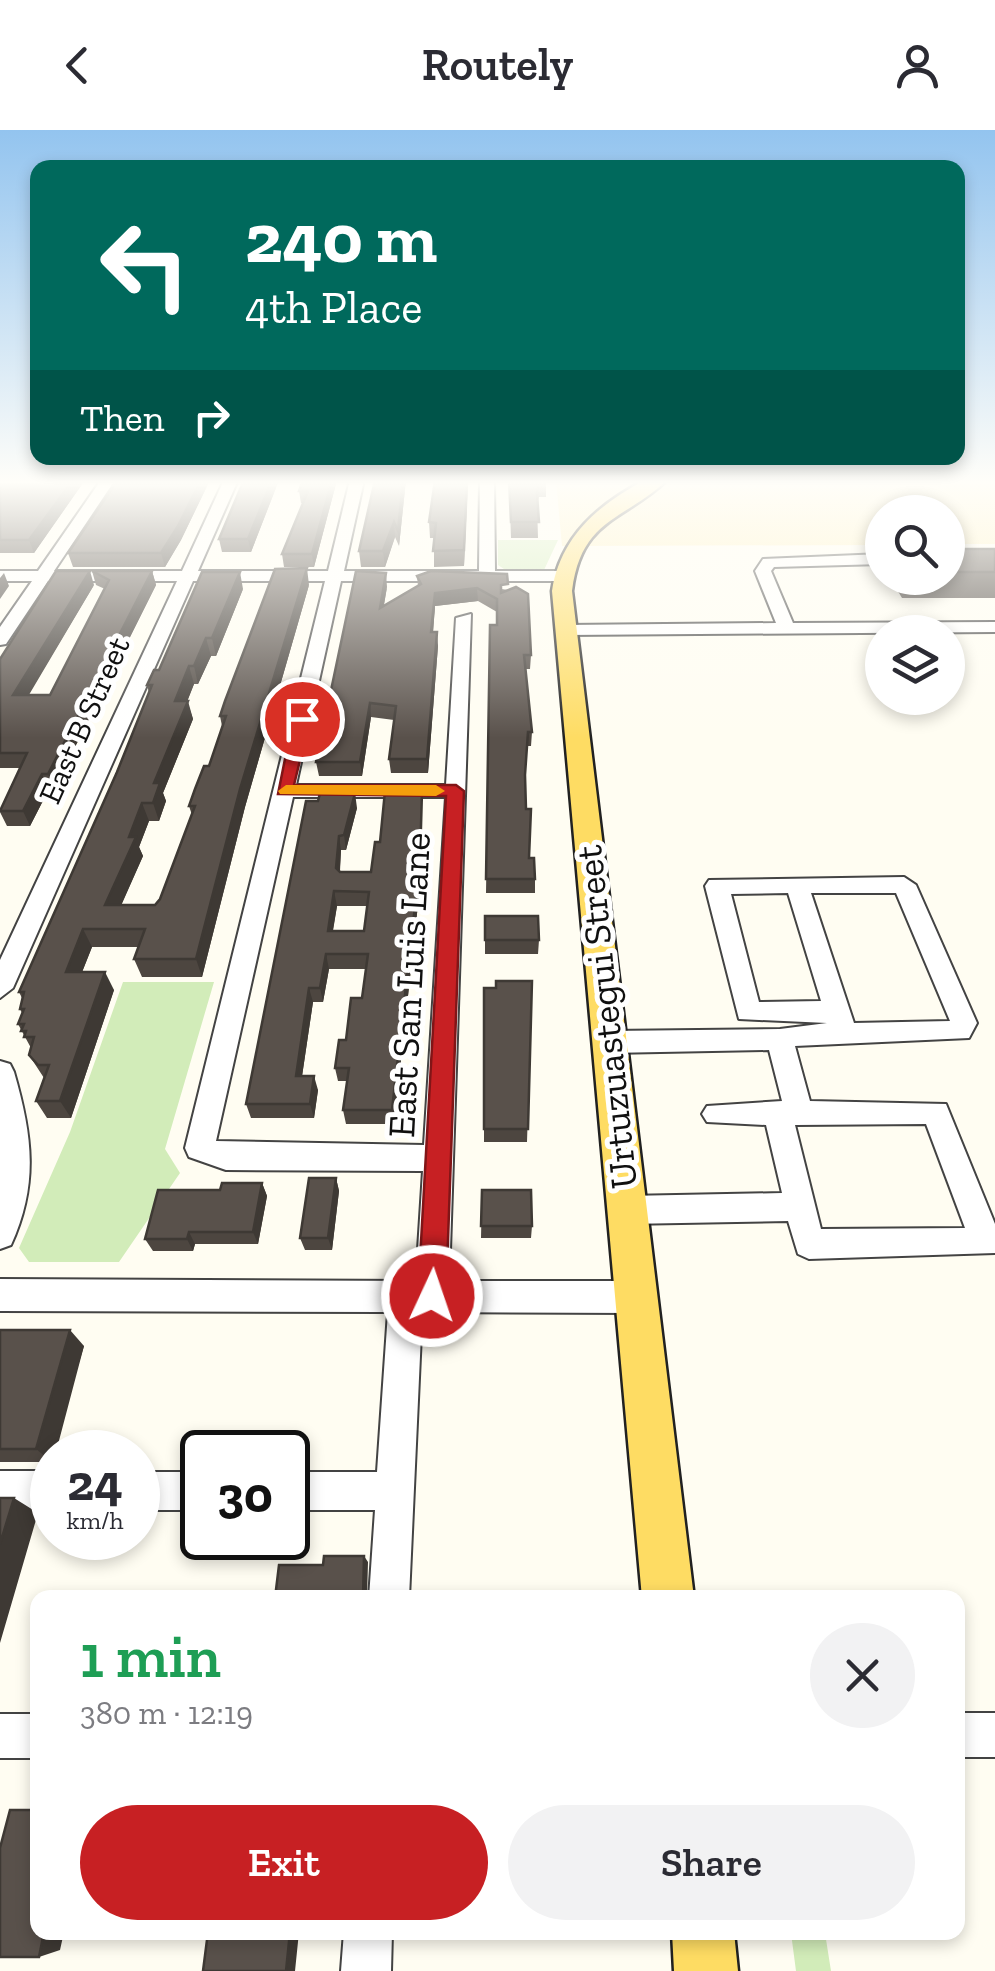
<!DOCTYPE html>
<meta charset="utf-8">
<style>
body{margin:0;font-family:"Zilla Slab",serif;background:#f2f2f3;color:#2b2b33;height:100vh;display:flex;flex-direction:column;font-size:38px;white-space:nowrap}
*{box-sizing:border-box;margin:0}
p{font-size:32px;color:#7c7c81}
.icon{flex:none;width:55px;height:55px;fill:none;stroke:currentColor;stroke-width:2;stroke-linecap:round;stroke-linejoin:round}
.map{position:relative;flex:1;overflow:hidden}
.details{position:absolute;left:30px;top:1460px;width:935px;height:350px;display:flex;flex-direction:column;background:#fff;border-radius:20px;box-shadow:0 5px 15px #0003}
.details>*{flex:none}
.top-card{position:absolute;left:30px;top:30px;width:935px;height:305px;border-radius:20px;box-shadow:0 5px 15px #0003;background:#00695c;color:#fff;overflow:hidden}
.buttons{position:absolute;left:865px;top:365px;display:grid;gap:20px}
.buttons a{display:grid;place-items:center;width:100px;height:100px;border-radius:50%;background:#fff;box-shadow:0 5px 15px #0003;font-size:50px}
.speed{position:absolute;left:30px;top:1300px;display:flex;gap:20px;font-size:50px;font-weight:700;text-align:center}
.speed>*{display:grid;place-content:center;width:130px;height:130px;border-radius:50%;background:#fff;box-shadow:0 5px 15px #0003;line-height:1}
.speed small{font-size:25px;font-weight:400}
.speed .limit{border:5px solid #111;border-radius:15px;background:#fff;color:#111}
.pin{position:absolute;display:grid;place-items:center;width:85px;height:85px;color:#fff;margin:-42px;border:5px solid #fff;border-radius:50%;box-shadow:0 2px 10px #0007}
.me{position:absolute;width:110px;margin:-55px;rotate:3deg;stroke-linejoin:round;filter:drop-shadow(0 0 8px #0008)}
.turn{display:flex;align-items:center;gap:35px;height:210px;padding:0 50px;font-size:45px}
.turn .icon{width:130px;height:130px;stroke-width:2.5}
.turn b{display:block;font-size:70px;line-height:85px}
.then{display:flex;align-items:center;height:95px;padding:0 50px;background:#0003;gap:20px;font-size:38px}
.round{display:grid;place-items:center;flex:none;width:105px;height:105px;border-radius:52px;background:#f2f2f3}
.summary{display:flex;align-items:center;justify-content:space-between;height:170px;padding:0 50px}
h1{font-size:60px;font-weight:600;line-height:75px;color:#1e9e55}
.primary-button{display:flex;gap:20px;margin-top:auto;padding:20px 50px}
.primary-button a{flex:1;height:115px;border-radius:60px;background:#c72023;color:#fff;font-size:40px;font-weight:600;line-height:115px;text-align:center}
.primary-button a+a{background:#f2f2f3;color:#2b2b33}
header{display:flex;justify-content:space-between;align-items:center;height:130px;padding:0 50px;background:#fff;font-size:45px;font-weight:600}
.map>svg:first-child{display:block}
.green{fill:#d2ecb9}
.sand{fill:#fdf0bc}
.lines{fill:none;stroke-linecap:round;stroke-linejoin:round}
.minor-casing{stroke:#434343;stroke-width:4}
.major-casing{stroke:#212121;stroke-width:5}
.minor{fill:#fff;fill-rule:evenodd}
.major{fill:#fedc63;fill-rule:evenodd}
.wall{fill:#4d4640;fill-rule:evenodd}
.shaded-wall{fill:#3e3934}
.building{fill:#59514b;stroke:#3e3934;stroke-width:2.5;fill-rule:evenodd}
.route{fill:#c72023;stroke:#811517;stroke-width:2.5}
.slow{fill:#f59e0b}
.labels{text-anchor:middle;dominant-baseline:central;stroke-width:10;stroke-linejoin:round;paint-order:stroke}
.far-street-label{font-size:32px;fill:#101010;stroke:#fff}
.street-label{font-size:38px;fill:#101010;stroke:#fff}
</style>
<header><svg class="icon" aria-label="back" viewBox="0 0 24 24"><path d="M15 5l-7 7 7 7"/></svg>Routely<svg class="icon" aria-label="person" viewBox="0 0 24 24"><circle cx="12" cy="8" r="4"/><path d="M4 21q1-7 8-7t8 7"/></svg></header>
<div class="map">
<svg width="995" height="1841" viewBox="0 0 995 1841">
<rect width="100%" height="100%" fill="#fffdf2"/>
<path class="green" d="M558 410 544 440 507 441 498 435V410Z
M123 852H214L165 1019 180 1043 119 1132H29L19 1118 70 1002Z
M791 1803H825L831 1841H796Z"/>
<path class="sand" d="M556 350H995V414H948V382H882V415L562 416Z"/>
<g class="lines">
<defs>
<path id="minor" d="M101 350H115L54 441H182L224 350H238L198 441H328L350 350H364L344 441H479L480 350H494L495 441H562L570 446 562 451H341L296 655H446L456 488 471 484 449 1151H635L647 1156 652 1167 647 1178 635 1183 422 1182 409 1468H369L375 1380H288V1342H377L388 1182 0 1181V1149L416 1151 423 1041 226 1040 189 1027 185 1018 325 451H193L13 858 0 868V830L177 451H48L6 514 0 515V497L32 451H0V441H38ZM293 667H446L424 1015 216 1011Z
M882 424V434L774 437 771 441 793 493 995 492V502L566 505 557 500 566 495 776 493 755 441 763 429Z
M904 747 916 755 977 893 969 908 795 916 810 971 946 974 995 1094V1123L809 1129 798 1124 788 1091 626 1094 615 1090 610 1080 615 1070 626 1066 782 1063 766 995 707 992 702 984 707 976 782 971 769 920 609 923 599 919 595 912 599 905 609 901 780 899 827 893 739 889 705 756 709 750ZM788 763 821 871 759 872 731 764ZM811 763H896L950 891 854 893ZM926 994 965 1098 821 1099 795 995Z
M0 931 10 934 14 942C32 1004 39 1054 11 1115L0 1119Z
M0 1341H52V1379H0Z
M138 1342H202V1380H138Z
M958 1583H995V1627H958Z
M0 1584H38V1628H0Z
M344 1802H392L391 1841H341Z"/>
<path id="major" d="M645 350H667C624 391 581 388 572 461L694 1468H642L552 461C560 407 599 374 645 350Z
M672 1802H734L738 1841H674Z"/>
</defs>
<use href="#minor" class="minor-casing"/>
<use href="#major" class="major-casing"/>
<use href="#minor" class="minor"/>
<use href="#major" class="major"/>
</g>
<path class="wall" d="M0 350H85L34 423H0Z
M118 350H210L181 410 165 437H73L68 423Z
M244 350H279L251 422H222L219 409Z
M337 350 314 437H284L282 424 303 373H301L299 361Z
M406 350 399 416 395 407 385 437H361L359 421Z
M468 350 464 436 434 437V408H430L429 392Z
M509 350H546V367H539L537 373 538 408H511Z
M948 419H995V468H902L890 448H948Z
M92 441H152L156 455 54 659H49L30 696H7L0 682 20 638H0V529L94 455 28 565H50L105 459 96 455Z
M417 446 508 460 531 525 530 539H525L532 602 531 616H527L525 650 529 728 535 749V763H486L490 495H497V482L478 471 435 476 433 502 438 516 428 643H391L389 629 394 590 371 587 362 646H319L316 632 387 457 384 475 418 456Z
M309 455 245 677 202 847H142L134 829 138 817H92L82 842 114 860 71 988H47L36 971 44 948 29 925 31 918 18 894 22 883 20 879 22 868 19 862 117 642 149 563 147 555 159 540 243 459 216 526H211L198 554H194L187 571 193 589 163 663 166 671 159 691H149L139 717 143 726 121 775H155L160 769 192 685 189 676 209 636 222 596 220 586Z
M422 661 421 747 394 994H346L343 980 347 951H338L335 938 362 868 366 839H329L323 872H313L302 946 318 960 314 988H251L246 974 318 671 357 678 346 720H341L340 741 371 742 380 712ZM337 776H368L364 801H333Z
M485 786 539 810 538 824H485Z
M532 851 527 1012H484V858H496Z
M336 1048 339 1061 332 1120H305L300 1108Z
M262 1053 267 1066 258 1114H195L193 1121H153L145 1109 220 1060Z
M482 1060 532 1096 531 1108H481Z
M0 1200 84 1216 52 1322V1332H0Z"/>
<path class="shaded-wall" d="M73 350H85L34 423 29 410Z
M201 350H210L181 410 165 437 161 423Z
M272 350H279L251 422 248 409Z
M332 350H337L314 437 312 424Z
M403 350H406L399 416 398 401Z
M467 350H468L464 436V420Z
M394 392 395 407 385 437 383 421Z
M307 438 309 455 245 677 202 847 196 829 240 659Z
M90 441 94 455 20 580 13 565Z
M152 441 156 455 54 659 48 644Z
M240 442 243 459 216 526 212 508Z
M4 443 9 456 0 469V448Z
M386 443 387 457 381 491 380 478Z
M477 458 478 471 435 476 432 516 431 502 435 463Z
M437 502 438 516 428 643 427 629Z
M206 508 211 526 198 554 194 536Z
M189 536 194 554 182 585 188 571 193 589 163 663 166 671 159 691 153 673 154 653 175 571Z
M370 573 371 587 362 646 360 632Z
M42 644 49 659 30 696 23 681Z
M422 661 421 747 394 994 392 980Z
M355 663 357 678 346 720 344 705Z
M142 673 149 691 139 717 143 726 113 794 105 775Z
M339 706 341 720 339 752 336 738Z
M334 761 337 776 330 816 328 801Z
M83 799 92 817 75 860 66 842Z
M326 824 329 839 323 872 320 858Z
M105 842 114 860 71 988 60 971Z
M309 858 313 872 300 960 296 946Z
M314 946 318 960 314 988 310 974Z
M336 1048 339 1061 332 1120 328 1108Z
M262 1053 267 1066 258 1114 253 1102Z
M189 1102 195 1114 193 1121 187 1109Z
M70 1200 84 1216 56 1322H52V1332L36 1319Z
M14 1368 38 1383 0 1513V1414Z
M364 1426 368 1432 367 1468H363Z
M44 1802H64L60 1820 39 1827Z
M290 1802H299L295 1841H286Z"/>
<path class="building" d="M0 350H73L29 410H0Z
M118 350H201L178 396 161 423H68Z
M244 350H272L248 409H219Z
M303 350H332L312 424H282L308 361H299Z
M375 350H403L398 401 394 392 383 421H359Z
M435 350H467L464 420 433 421 436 393 429 392Z
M509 350H546V352H539L537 363 539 392H511Z
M948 419H995V442H948Z
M307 438 240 659 196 829H134L145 799H83L66 842H105L60 971H36L49 935H38L29 925 34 907H24L26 901H21L24 894H18L24 879H20L24 862H19L117 642 152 555H147L154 540H159L202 442H240L212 508H206L194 536H189L175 571H188L154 653H160L153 673H142L129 707H136L105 775H155L160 769 195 676H189L195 659 204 636H209L226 586H220L225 571 275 439Z
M56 441H90L13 565H50L109 450 92 441H152L48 644H42L23 681H0L27 623H0V529Z
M356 441 386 443 380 478 421 454 417 446 431 441 507 444 508 454 501 455V463L516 457 528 464 531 525H524L532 602H528L525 645 526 679H531L529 728H534L535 749H486L490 495H497V469L477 458 435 463 431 502H437L427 629H389L396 576 370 573 360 632H316Z
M385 661H422L420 732 392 980H343L349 938H335L339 910H346L351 868H362L368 824H326L320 858H309L296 946H314L310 974H246L306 671H318L320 663H355L344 705 339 706 336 738 340 742H371L375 712H380ZM334 761 369 762 364 801H328Z
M485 786H538L539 810H485Z
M496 851H532L528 999H484V858H496Z
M309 1048H336L328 1108H300Z
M222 1053H262L253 1102H189L187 1109H145L158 1060H220Z
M482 1060H531L532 1096H481Z
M0 1200H70L36 1319H0Z
M0 1368H14L0 1414Z
M324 1426H364L363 1468H275L279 1435H323Z
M10 1680H38V1802H44L39 1827H0V1718Z
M208 1802H290L286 1841H203Z"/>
<linearGradient id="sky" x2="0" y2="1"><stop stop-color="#93c4ef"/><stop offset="0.58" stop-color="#fffef9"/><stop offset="1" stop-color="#fffef9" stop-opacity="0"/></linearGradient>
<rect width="995" height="608" fill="url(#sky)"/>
<path class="route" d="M302 584 310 589 294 655H456L464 661 446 1166 442 1175 432 1179 422 1175 418 1166 446 666 278 664 293 589Z"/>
<path class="slow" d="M286 655H436L445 661 436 666 280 664 278 661Z"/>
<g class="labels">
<g class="far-street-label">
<text transform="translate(84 590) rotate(-66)">East B Street</text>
</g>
<g class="street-label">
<text transform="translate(409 855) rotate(-87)">East San Luis Lane</text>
<text transform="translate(606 887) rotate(-96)">Urtuzuastegui Street</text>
</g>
</g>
</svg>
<div class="buttons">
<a><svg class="icon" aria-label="search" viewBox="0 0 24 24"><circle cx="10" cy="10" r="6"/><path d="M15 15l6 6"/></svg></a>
<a><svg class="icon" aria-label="layers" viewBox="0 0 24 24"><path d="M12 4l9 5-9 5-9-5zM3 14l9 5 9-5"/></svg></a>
</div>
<div class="speed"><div>24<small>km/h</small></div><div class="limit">30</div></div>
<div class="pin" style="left:302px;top:589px;background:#d93025"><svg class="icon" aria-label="arrive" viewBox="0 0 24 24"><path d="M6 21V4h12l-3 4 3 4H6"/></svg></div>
<svg class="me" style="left:432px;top:1166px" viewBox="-20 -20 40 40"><circle r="17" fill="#c72023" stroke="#fff" stroke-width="3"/><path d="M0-11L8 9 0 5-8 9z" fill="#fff"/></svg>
<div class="top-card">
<div class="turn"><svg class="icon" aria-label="left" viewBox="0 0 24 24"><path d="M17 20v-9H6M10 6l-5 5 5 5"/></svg><div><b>240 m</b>4th Place</div></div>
<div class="then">Then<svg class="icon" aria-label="right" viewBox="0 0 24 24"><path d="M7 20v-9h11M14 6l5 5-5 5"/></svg></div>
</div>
<section class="details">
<div class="summary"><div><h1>1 min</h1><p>380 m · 12:19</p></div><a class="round"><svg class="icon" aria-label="close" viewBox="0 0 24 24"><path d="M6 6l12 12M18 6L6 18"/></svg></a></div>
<div class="primary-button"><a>Exit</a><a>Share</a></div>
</section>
</div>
